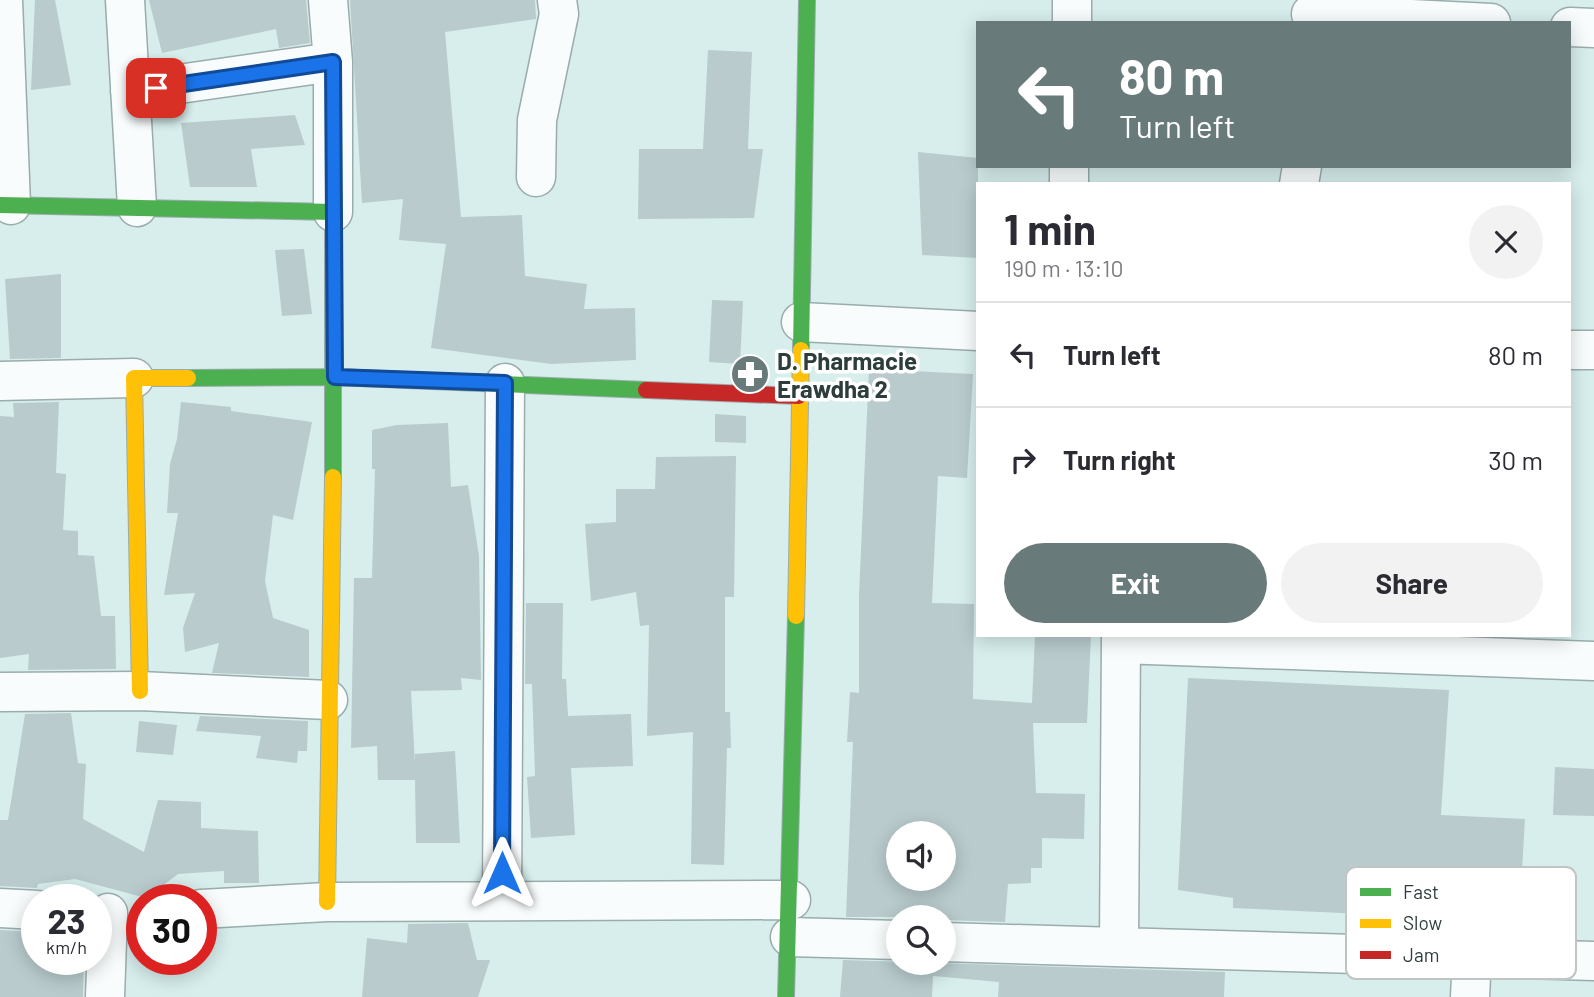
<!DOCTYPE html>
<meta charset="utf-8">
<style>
body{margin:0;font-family:Barlow,sans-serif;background:#f2f2f3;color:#2b2b33;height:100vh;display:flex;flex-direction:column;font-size:26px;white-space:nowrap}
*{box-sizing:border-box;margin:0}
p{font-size:23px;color:#7c7c81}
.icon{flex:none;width:38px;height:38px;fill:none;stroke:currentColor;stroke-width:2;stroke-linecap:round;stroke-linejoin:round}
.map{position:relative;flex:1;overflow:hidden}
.panel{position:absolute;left:976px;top:182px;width:595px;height:455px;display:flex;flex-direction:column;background:#fff;border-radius:0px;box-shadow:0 4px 18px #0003}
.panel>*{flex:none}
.guide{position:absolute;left:976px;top:21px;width:595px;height:147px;border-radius:0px;box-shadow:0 4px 18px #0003;background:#687b7a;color:#fff;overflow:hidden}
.controls{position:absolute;left:886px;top:821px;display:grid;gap:14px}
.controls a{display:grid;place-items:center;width:70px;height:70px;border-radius:50%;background:#fff;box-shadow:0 4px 18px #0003;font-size:35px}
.speed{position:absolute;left:21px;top:884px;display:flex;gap:14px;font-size:35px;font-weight:700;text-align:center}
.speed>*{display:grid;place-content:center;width:91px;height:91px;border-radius:50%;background:#fff;box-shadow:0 4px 18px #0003;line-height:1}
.speed small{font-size:18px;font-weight:400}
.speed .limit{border:10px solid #d22;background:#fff;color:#111}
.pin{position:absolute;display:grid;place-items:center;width:60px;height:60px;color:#fff;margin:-30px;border-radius:14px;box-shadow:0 4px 10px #0006}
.me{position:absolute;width:77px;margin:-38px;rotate:0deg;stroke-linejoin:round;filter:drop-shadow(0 0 5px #0008)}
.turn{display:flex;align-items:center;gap:24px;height:147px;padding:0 28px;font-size:32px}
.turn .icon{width:91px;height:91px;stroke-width:2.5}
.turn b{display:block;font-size:49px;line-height:60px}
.round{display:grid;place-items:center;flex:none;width:74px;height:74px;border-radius:37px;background:#f2f2f3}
.headline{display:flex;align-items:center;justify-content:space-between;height:119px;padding:0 28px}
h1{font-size:42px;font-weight:700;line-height:52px}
.action{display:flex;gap:14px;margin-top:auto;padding:14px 28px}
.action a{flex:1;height:80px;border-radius:42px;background:#687b7a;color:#fff;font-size:28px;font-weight:700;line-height:80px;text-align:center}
.action a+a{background:#f2f2f3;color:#2b2b33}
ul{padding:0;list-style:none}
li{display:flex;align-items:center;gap:21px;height:105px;padding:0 28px;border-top:2px solid #e1e1e2}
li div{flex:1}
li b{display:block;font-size:26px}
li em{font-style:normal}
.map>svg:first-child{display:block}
.building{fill:#b9cbcd;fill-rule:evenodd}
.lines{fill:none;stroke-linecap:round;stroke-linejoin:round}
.street-casing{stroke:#9aacac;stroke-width:41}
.fast-casing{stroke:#9aacac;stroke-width:18}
.slow-casing{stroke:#9aacac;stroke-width:18}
.jam-casing{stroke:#9aacac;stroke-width:18}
.street{stroke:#f9fcfc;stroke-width:38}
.fast{stroke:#4caf50;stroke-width:16}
.slow{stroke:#ffc107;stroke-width:16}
.jam{stroke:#c62828;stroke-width:16}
.route-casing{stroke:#114b97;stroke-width:18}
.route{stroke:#1a73e8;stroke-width:12}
.labels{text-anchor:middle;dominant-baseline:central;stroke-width:7;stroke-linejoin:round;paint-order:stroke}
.poi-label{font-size:24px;font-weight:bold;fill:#2c3d3c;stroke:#fff;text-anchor:start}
.key{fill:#fff;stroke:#c0c5c4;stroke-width:2}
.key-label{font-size:19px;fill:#2c3d3c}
</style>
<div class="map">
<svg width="1594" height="997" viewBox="0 0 1594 997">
<rect width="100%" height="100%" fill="#d7eeed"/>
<path class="building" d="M35 0H55L71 85 31 90Z
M149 0H306L310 43 279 48 276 29 162 53Z
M350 0H535L536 19 445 32 461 217 522 215 525 276 587 284 584 309 635 308 636 360 551 364 431 348 446 244 399 240 403 199 362 203Z
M708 50 752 52 748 149H763L754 218 638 219 639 149H703Z
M295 115 305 145 251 149 257 187H190L181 123Z
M918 152 978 158V258L922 255Z
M304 249 312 314 282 316 275 250Z
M61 274V358L10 359 5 279Z
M712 300 743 301 740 364 709 362Z
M869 369 973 374 967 478 938 476 932 603 974 604 973 699 1032 703 1035 635H1091L1087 723H1033L1036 793 1085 794 1084 839 1042 838V868H1031V883L1008 884 1005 922 943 920V917H846L853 742H847L850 692 859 693V596ZM898 833H943V878H898Z
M59 402 56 473 66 474 63 530 78 531V555L94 556 101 616H115L116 669 28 670 29 654 0 658V416L14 417 13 403Z
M181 402 231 407V411L312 422 293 520 273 515 265 581 273 618 309 630V677L212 673 219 643 185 652 183 628 195 593 164 595 178 513H167L170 464 177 439Z
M715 414 746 416V443L715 442Z
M448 423 451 487 468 485 479 556 481 680 461 678 462 690 411 691 415 764V754L455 751 460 843H416L415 780H378L377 746 351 748 354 578H372L375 469H372V430L397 425Z
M736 456 734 597H725V712H730L731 748H727L724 865 691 864 693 732 647 736 649 625 640 626 636 592 591 601 585 524 616 522V489H655L656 457Z
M526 603H563L562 679H566L568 716 631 714 633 766 571 768 575 835 531 838 527 777 535 776 532 684H525Z
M1188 678 1449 690 1441 815 1525 819 1519 921 1233 908V898L1178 890Z
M71 713 78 763 86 764 83 819 144 852 158 800 201 802V828L258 831 259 883H224V871L178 874 146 898 75 879 38 884 37 888 0 886V820H8L25 714Z
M200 716 308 721 307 751H298L297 763 256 758 261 736 196 731Z
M139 721 177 725 173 755 136 752Z
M1555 767 1594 769V816L1553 815Z
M468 923 477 960H490L478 997H362L367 938 407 943 408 924Z
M0 930 35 932 34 959H84L83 997H0Z
M843 960 1225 972 1224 997H998L999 982 933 976 932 997H840Z"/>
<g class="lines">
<defs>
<path id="street" d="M3 0 11 205
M125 0 137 207
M328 0 333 62V212
M1311 14 1491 23
M1072 23V0
M1570 27 1594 28
M130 91 333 62
M536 177 537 120 559 14 557 0
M1069 184V166
M1299 184 1302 166
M801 322 978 331
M1570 350H1594
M0 381 134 378
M1121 644 1594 661
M0 692 140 691 328 700
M502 900 505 383
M0 908 37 910
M201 909 327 902 791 900
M790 937 898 940
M943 942 1594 961
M1119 947 1121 635
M105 997 108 913
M1470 997 1472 957"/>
<path id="fast" d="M0 205 333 212V477
M801 350 807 0
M188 378 335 377 646 390
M786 997 796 616"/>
<path id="slow" d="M796 616 801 350
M140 691 134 378H188
M327 902 333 477"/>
<path id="jam" d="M646 390 799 396"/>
</defs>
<use href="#street" class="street-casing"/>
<use href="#fast" class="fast-casing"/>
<use href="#slow" class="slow-casing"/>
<use href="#jam" class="jam-casing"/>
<use href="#street" class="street"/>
<use href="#fast" class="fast"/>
<use href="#slow" class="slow"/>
<use href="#jam" class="jam"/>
</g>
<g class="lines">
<defs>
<path id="route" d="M156 88 333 62 335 377 505 383 502 873"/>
</defs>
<use href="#route" class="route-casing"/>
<use href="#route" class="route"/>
</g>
<defs>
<symbol id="pharmacy-disc" viewBox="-11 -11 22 22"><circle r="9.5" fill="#687b7a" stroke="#fff"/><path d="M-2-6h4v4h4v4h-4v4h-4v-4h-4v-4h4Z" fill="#fff"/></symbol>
</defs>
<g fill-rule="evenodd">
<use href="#pharmacy-disc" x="728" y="352" width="44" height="44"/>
</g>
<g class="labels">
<g class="poi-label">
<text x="777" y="360">D. Pharmacie<tspan x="777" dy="28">Erawdha 2</tspan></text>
</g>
</g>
<rect x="1346" y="867" width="230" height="112" rx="10" class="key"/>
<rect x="1360" y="888" width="31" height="8" fill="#4caf50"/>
<rect x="1360" y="919" width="31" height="9" fill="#ffc107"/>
<rect x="1360" y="951" width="31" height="8" fill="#c62828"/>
<g class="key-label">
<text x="1403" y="899">Fast</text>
<text x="1403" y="930">Slow</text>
<text x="1403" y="962">Jam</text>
</g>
</svg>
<div class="controls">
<a><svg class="icon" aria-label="sound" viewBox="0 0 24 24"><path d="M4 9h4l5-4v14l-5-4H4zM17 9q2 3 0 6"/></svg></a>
<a><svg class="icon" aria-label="search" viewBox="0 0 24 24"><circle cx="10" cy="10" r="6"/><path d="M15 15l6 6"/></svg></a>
</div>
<div class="speed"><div>23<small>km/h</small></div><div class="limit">30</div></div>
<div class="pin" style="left:156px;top:88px;background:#d93025"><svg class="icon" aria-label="arrive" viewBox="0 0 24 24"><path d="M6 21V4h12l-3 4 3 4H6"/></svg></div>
<svg class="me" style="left:502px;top:873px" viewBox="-20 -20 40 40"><path d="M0-17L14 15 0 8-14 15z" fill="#1a73e8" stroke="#fff" stroke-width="4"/></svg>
<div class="guide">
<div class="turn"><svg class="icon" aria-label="left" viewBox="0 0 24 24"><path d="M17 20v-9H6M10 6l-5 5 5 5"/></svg><div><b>80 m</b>Turn left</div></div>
</div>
<section class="panel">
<div class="headline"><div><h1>1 min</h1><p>190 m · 13:10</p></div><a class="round"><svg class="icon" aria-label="close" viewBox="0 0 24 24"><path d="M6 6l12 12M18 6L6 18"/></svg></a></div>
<ul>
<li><svg class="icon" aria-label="left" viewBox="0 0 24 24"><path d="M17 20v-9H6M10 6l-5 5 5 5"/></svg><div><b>Turn left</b></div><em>80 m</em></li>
<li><svg class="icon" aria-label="right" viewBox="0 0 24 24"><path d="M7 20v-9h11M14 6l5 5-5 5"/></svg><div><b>Turn right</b></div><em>30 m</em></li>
</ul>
<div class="action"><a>Exit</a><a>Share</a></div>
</section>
</div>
